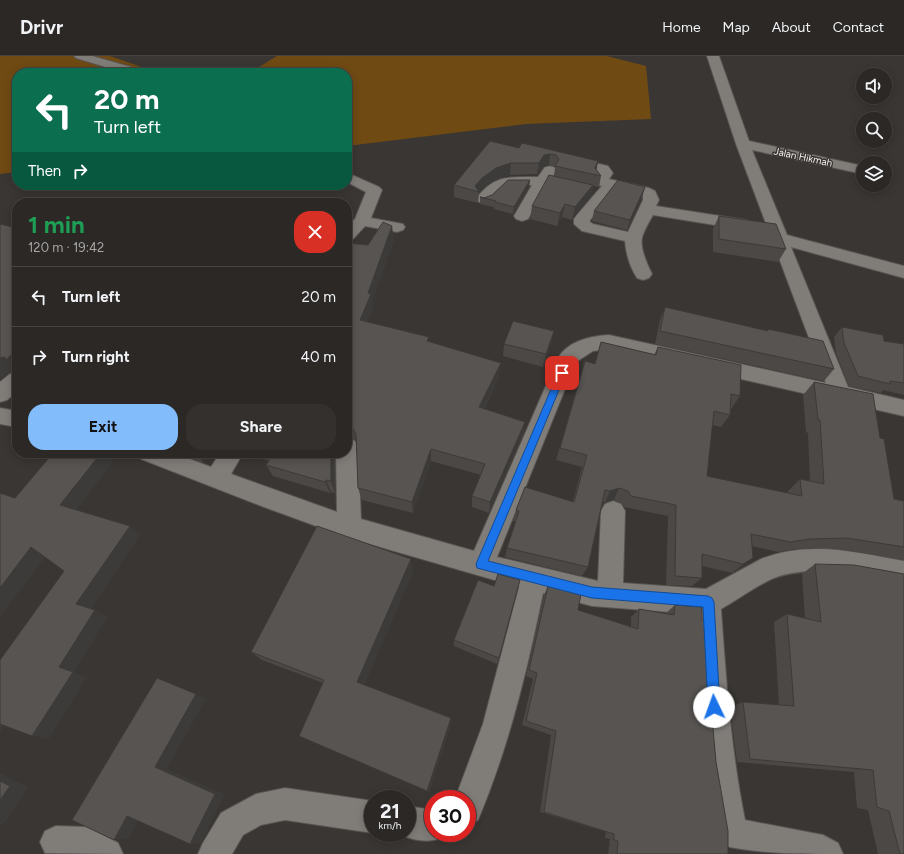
<!DOCTYPE html>
<meta charset="utf-8">
<style>
body{margin:0;font-family:Figtree,sans-serif;background:#33302e;color:#f1f3f6;height:100vh;display:flex;flex-direction:column;font-size:15px;white-space:nowrap}
*{box-sizing:border-box;margin:0}
p{font-size:13px;color:#a6a6a7}
.icon{flex:none;width:22px;height:22px;fill:none;stroke:currentColor;stroke-width:2;stroke-linecap:round;stroke-linejoin:round}
.map{position:relative;flex:1;overflow:hidden}
.details{position:absolute;left:12px;top:142px;width:340px;height:260px;display:flex;flex-direction:column;background:#2b2826;border-radius:16px;box-shadow:0 2px 10px #0003,0 0 0 1px #474443}
.details>*{flex:none}
.top-card{position:absolute;left:12px;top:12px;width:340px;height:122px;border-radius:16px;box-shadow:0 2px 10px #0003,0 0 0 1px #474443;background:#0b6e4f;color:#fff;overflow:hidden}
.controls{position:absolute;left:856px;top:12px;display:grid;gap:8px}
.controls a{display:grid;place-items:center;width:36px;height:36px;border-radius:50%;background:#2b2826;box-shadow:0 2px 10px #0003,0 0 0 1px #474443;font-size:20px}
.speed{position:absolute;left:364px;top:734px;display:flex;gap:8px;font-size:20px;font-weight:700;text-align:center}
.speed>*{display:grid;place-content:center;width:52px;height:52px;border-radius:50%;background:#2b2826;box-shadow:0 2px 10px #0003,0 0 0 1px #474443;line-height:1}
.speed small{font-size:10px;font-weight:400}
.speed .limit{border:6px solid #d22;background:#fff;color:#111}
.pin{position:absolute;display:grid;place-items:center;width:34px;height:34px;color:#fff;margin:-17px;border-radius:8px;box-shadow:0 2px 6px #0006}
.me{position:absolute;width:44px;margin:-22px;rotate:357deg;stroke-linejoin:round;filter:drop-shadow(0 0 3px #0008)}
.turn{display:flex;align-items:center;gap:14px;height:84px;padding:0 16px;font-size:18px}
.turn .icon{width:52px;height:52px;stroke-width:2.5}
.turn b{display:block;font-size:28px;line-height:34px}
.then{display:flex;align-items:center;height:38px;padding:0 16px;background:#0003;gap:8px;font-size:15px}
.round{display:grid;place-items:center;flex:none;width:42px;height:42px;border-radius:16px;background:#33302e}
.overview{display:flex;align-items:center;justify-content:space-between;height:68px;padding:0 16px}
h1{font-size:24px;font-weight:700;line-height:30px;color:#1e9e55}
.button{display:flex;gap:8px;margin-top:auto;padding:8px 16px}
.button a{flex:1;height:46px;border-radius:16px;background:#82bcfa;color:#111;font-size:16px;font-weight:700;line-height:46px;text-align:center}
.button a+a{background:#33302e;color:#f1f3f6}
ul{padding:0;list-style:none}
li{display:flex;align-items:center;gap:12px;height:60px;padding:0 16px;border-top:1px solid #474443}
li div{flex:1}
li b{display:block;font-size:15px}
li em{font-style:normal}
header{display:flex;align-items:center;gap:24px;box-sizing:border-box;height:56px;padding:0 20px;background:#2b2826;border-bottom:1px solid #474443}
header strong{font-size:19px}
nav{display:flex;gap:22px;margin-inline-start:auto;font-size:14px}
.map>svg:first-child{display:block}
.green{fill:#704a13}
.lines{fill:none;stroke-linecap:round;stroke-linejoin:round}
.minor-casing{stroke:#585553;stroke-width:2}
.minor{fill:#807d79;fill-rule:evenodd}
.wall{fill:#4b4846}
.shaded-wall{fill:#3d3b39}
.building{fill:#575451;stroke:#3d3b39}
.route{fill:#1a73e8;stroke:#114b97}
.labels{text-anchor:middle;dominant-baseline:central;stroke-width:3;stroke-linejoin:round;paint-order:stroke}
.far-street-label{font-size:10px;fill:#f5f3f1;stroke:#393633}
</style>
<header>
<strong>Drivr</strong>
<nav><a>Home</a><a>Map</a><a>About</a><a>Contact</a></nav>
</header>
<div class="map">
<svg width="904" height="798" viewBox="0 0 904 798">
<rect width="100%" height="100%" fill="#393633"/>
<path class="green" d="M0 0H110L159 17H17V116L0 118Z
M277 0H607L646 10 651 63 526 68 347 90V17H249Z"/>
<g class="lines">
<defs>
<path id="minor" d="M74 0H92L131 11 133 14 131 17H125L76 2Z
M707 0H719L749 85 863 110V118L752 94 787 179 904 210V222L791 191 848 331 904 344V360L609 293 593 295 576 306 497 501 598 525 601 455 605 448 613 445 621 448 625 455 623 527 706 533 761 503C808 484 856 496 904 505V529C865 521 813 507 774 522 759 528 737 544 721 553 726 624 731 695 745 764L823 779 838 787 843 798C805 798 756 798 721 789 713 770 711 750 708 729 700 673 698 615 696 558L592 550 543 537C527 615 509 690 478 764L467 769V743H455L483 668 519 531 349 482 264 451 141 403 138 397H174L211 411 220 397H243L231 418 337 456 336 397H347V382L355 385 358 391 361 463 474 495 558 302C568 285 591 280 609 279L826 327 736 88Z
M559 97 564 98 565 100 608 110 613 117 609 123 649 132 655 135 659 144 656 150 746 164 752 166 754 169 752 172 746 174 653 159C649 166 644 174 642 182 640 193 647 208 652 218L649 222 643 224 637 222C630 211 626 198 625 185L582 175 574 168V163L576 160 602 130 597 129 594 124 598 116 562 107 551 123 578 129 580 132 578 135 573 136 546 130 528 163 522 165 516 163 514 160 532 129C524 129 514 128 507 130 495 134 494 150 479 146L476 143C494 118 510 121 538 121L554 98ZM615 133 643 140V144L628 176 593 168 590 166V164Z
M352 119 379 131 382 134 371 162 403 168 405 171 403 174 397 176 365 170 353 183 347 184V170L355 163 366 136 347 126V120Z
M17 315V335L7 344 0 346V326L10 318Z
M0 352 17 355V371L0 368Z
M285 732 373 745V777L285 764 261 769 243 779 232 798H198L203 787 221 757 256 738Z
M407 750 433 754V777H446L444 781C428 788 412 784 396 777H407Z
M56 770 87 771 98 776 118 787 123 798 45 797 40 786 45 775Z"/>
</defs>
<use href="#minor" class="minor-casing"/>
<use href="#minor" class="minor"/>
</g>
<path class="wall" d="M519 92 598 105 596 114 601 120 599 131 593 130 590 142 572 164 562 161 557 170 530 163 532 150 554 120 555 112 554 111 549 110 543 111 537 118 510 119 495 123 481 134 479 137 478 147 454 141V129Z
M530 124 529 130 513 158 494 153V151L480 148V141L484 142 492 139Z
M645 131 642 141 627 174 592 165 594 155Z
M719 160 786 193 778 206 713 196V173Z
M394 184 372 245 373 252 367 266 430 286 499 320 484 353 525 366 523 379 489 457 472 451V440L481 419 431 405 413 457 362 444 358 432 357 386 356 384 348 381H347V187L368 189Z
M665 251 767 275 768 273 834 313 824 325 655 288 660 264Z
M842 271 884 285 904 288V339L883 334 881 337 849 330 836 297 834 281Z
M554 275 551 287 543 311 503 300 504 288Z
M601 286 654 299 658 291 740 340 731 353 730 359 721 371 712 369 707 420 788 437V435L800 423 810 425 808 377 806 376 803 339 814 326 880 382 894 443 904 445V504L832 492 796 493 778 496 752 490 742 512 732 517 702 510V522L692 530 666 529 668 460 624 451 622 447 614 444 605 446H603L588 511 582 520 505 501 507 492 516 465H513L516 454 573 445 582 411 556 404 585 305 595 308Z
M178 397H210L203 407Z
M244 397H335V437L331 436 330 437 273 420 266 409 269 405Z
M815 508 904 798H878L868 754 857 752 854 716 737 706 730 651 743 646 779 649 774 566 787 558 805 562 802 518Z
M413 516 364 629 451 668 429 736 299 680 323 627 262 604 251 596Z
M494 530 499 602 497 608 454 590V584Z
M548 530 578 554 631 571V561L639 553 665 558 675 549 702 564 716 706 728 798H608L610 783 605 782 606 776 540 756 551 679 522 669 533 623 526 620 544 539Z"/>
<path class="shaded-wall" d="M550 98 549 110 543 111 537 118 539 107 544 99Z
M598 105 596 117 595 112Z
M511 107 510 119 495 123 481 134 479 137V136L475 130 482 122 496 112Z
M530 124 529 130 513 158 514 151Z
M593 129 590 142 572 164 575 151Z
M645 131 642 141 627 174 630 164Z
M565 148 562 161 557 170 560 157Z
M392 170 394 184 372 245 373 252 362 278 360 264 368 237Z
M554 275 551 287 543 311 546 298Z
M17 293V315L16 314 8 317 0 324V302Z
M501 307 499 320 478 364 479 351Z
M525 366 523 379 489 457 490 446Z
M431 393V405L413 457 412 446Z
M101 397H104L113 406 73 459 60 449Z
M197 397H210L203 407Z
M331 397H334L335 437 331 425Z
M326 424 331 436 330 437 325 426Z
M619 432 614 444 605 446 610 435Z
M130 470 140 479 90 555 76 548Z
M31 491 46 500 0 561V532Z
M753 502 742 512 732 517 743 508Z
M411 503 413 516 363 633 357 626Z
M95 554 108 561 74 616 87 621 49 683 32 680 59 611Z
M196 638 206 643 167 713 225 738 201 787 190 788 155 711Z
M451 662V668L429 736 427 735Z
M0 666 7 667 0 677Z
M0 717 29 731 5 766H3L0 771Z
M127 760H141L129 782 114 784Z"/>
<path class="building" d="M490 85 519 92 522 87 598 105 595 112 601 120 555 110 559 103 556 99 550 98 544 99 539 107H511L496 112 482 122 475 130 479 136 454 129Z
M549 119 593 129 575 151 565 148 560 157 532 150Z
M508 124H530L514 151 495 146 496 145 480 141 484 142 492 139Z
M618 124 645 131 630 164 594 155Z
M719 160 776 168 786 193 719 183Z
M383 166 392 170 368 237 371 238 360 264 429 281 427 285 501 307 479 351 525 366 490 446 472 440 485 408 431 393 412 446 358 432 356 379 352 371 347 369V187L368 189Z
M0 168 17 172V293L6 304 5 301 0 302Z
M665 251 768 275V273L823 285 834 313 660 275Z
M513 265 554 275 546 298 504 288Z
M842 271 883 279 884 285 904 288V327L890 325V328L858 320 844 287Z
M601 286 656 299 658 291 741 309 740 340 731 338 730 359 714 355 707 420 802 440 800 423 824 428 820 364H818L814 326 873 338 880 382 884 383 894 443 904 445V491L847 482 810 483 790 486 751 478 753 502 743 508 702 498V522L675 520 676 449 631 440 628 435 619 432 610 435 605 434 588 511 507 492 519 455 516 454 525 431 574 446 587 399 560 392 585 305 595 308Z
M53 397H101L60 449 130 470 76 548 95 554 59 611 73 616 32 680 0 668V604L64 515 31 491 0 532V437L15 442Z
M273 397H331V425L326 424 325 426 266 409Z
M317 470 411 503 357 626 451 662 427 735 299 680 324 624 251 596Z
M815 508 854 509 904 518V798H900L889 755 877 751 873 714 750 703 743 646 794 650 787 558 821 566Z
M498 518 520 524 499 602 454 584 478 524 494 530Z
M548 530 581 538 578 554 638 573 639 553 674 559 675 549 702 551V564L706 565 710 639 716 706 728 775V798H617L618 785 614 784V778L544 756 556 675 526 665 537 617 529 614Z
M157 622 196 638 155 711 215 738 190 788 127 760 114 784 72 764Z
M0 725 10 730 0 744Z"/>
<path class="route" d="M562 314 566 317 488 505 592 531 708 540 712 542 714 546 720 651 718 655 714 657 710 655 708 651 703 551 592 542 477 512 476 508 558 317Z"/>
<g class="labels">
<g class="far-street-label">
<text transform="translate(803 101) rotate(12)">Jalan Hikmah</text>
</g>
</g>
</svg>
<div class="controls">
<a><svg class="icon" aria-label="sound" viewBox="0 0 24 24"><path d="M4 9h4l5-4v14l-5-4H4zM17 9q2 3 0 6"/></svg></a>
<a><svg class="icon" aria-label="search" viewBox="0 0 24 24"><circle cx="10" cy="10" r="6"/><path d="M15 15l6 6"/></svg></a>
<a><svg class="icon" aria-label="layers" viewBox="0 0 24 24"><path d="M12 4l9 5-9 5-9-5zM3 14l9 5 9-5"/></svg></a>
</div>
<div class="speed"><div>21<small>km/h</small></div><div class="limit">30</div></div>
<div class="pin" style="left:562px;top:317px;background:#d93025"><svg class="icon" aria-label="arrive" viewBox="0 0 24 24"><path d="M6 21V4h12l-3 4 3 4H6"/></svg></div>
<svg class="me" style="left:714px;top:651px" viewBox="-20 -20 40 40"><circle r="19" fill="#fff"/><path d="M0-13L10 11 0 6-10 11z" fill="#1a73e8"/></svg>
<div class="top-card">
<div class="turn"><svg class="icon" aria-label="left" viewBox="0 0 24 24"><path d="M17 20v-9H6M10 6l-5 5 5 5"/></svg><div><b>20 m</b>Turn left</div></div>
<div class="then">Then<svg class="icon" aria-label="right" viewBox="0 0 24 24"><path d="M7 20v-9h11M14 6l5 5-5 5"/></svg></div>
</div>
<section class="details">
<div class="overview"><div><h1>1 min</h1><p>120 m · 19:42</p></div><a class="round" style="background:#d93025;color:#fff"><svg class="icon" aria-label="close" viewBox="0 0 24 24"><path d="M6 6l12 12M18 6L6 18"/></svg></a></div>
<ul>
<li><svg class="icon" aria-label="left" viewBox="0 0 24 24"><path d="M17 20v-9H6M10 6l-5 5 5 5"/></svg><div><b>Turn left</b></div><em>20 m</em></li>
<li><svg class="icon" aria-label="right" viewBox="0 0 24 24"><path d="M7 20v-9h11M14 6l5 5-5 5"/></svg><div><b>Turn right</b></div><em>40 m</em></li>
</ul>
<div class="button"><a>Exit</a><a>Share</a></div>
</section>
</div>
